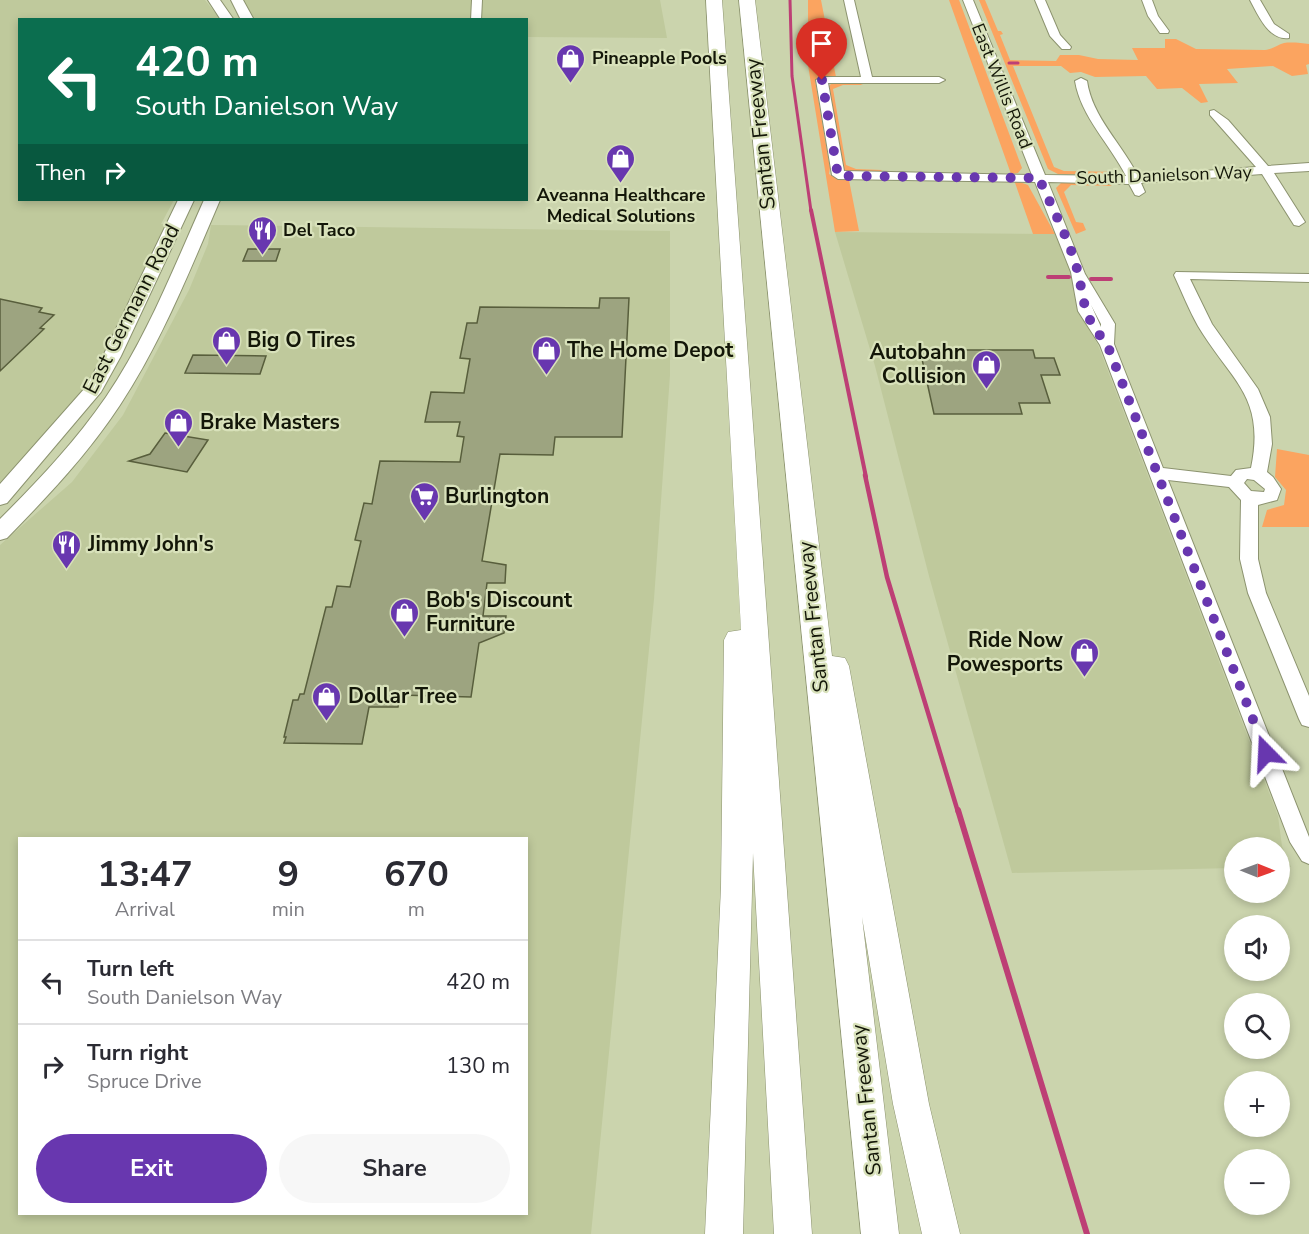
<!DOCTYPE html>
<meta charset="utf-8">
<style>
body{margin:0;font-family:"Nunito Sans",sans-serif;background:#f7f7f7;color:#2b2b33;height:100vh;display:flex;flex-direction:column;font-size:22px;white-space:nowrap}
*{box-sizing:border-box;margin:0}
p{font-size:20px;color:#7c7c81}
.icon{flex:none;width:33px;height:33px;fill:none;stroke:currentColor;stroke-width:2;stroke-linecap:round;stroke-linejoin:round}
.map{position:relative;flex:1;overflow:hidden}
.side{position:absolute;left:18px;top:837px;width:510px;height:378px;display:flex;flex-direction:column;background:#fff;border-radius:0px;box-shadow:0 3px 9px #0003}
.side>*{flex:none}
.banner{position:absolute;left:18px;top:18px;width:510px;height:183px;border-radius:0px;box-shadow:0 3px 9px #0003;background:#0b6e4f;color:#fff;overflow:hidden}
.needle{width:39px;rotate:91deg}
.controls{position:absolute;left:1224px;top:837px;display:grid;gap:12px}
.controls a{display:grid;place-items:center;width:66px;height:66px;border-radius:50%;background:#fff;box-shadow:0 3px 9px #0003;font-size:30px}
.pin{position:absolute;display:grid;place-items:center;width:51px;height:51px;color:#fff;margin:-62px -26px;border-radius:50% 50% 50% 0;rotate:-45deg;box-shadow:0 0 6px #0007}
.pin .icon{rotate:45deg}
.me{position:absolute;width:66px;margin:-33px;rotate:339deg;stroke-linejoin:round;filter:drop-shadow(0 0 4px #0008)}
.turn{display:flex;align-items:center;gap:21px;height:126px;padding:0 18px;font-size:27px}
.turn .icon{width:78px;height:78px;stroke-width:2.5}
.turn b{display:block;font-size:42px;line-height:51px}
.then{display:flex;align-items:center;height:57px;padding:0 18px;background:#0003;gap:12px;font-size:22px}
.eta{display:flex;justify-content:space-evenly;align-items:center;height:102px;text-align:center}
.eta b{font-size:36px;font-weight:700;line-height:42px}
.button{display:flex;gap:12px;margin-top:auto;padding:12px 18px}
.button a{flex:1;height:69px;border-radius:36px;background:#6837af;color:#fff;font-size:24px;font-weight:700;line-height:69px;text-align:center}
.button a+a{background:#f7f7f7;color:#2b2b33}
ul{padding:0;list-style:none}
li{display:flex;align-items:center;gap:18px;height:84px;padding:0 18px;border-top:2px solid #e1e1e2}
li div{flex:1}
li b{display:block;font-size:22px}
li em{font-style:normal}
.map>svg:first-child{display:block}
.built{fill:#bfc99c;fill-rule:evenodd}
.green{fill:#fba460}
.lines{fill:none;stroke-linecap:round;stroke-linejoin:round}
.stream-far3{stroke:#bd3f75;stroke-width:3}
.stream-far2{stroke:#bd3f75;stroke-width:4}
.stream-far1{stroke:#bd3f75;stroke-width:4.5}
.stream{stroke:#bd3f75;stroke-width:6}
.building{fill:#9da480;stroke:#585e3c;stroke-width:1.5}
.minor-casing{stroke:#8c936f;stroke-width:2}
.major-casing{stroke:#8c936f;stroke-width:2}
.highway-casing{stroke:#8c936f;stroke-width:1}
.minor{fill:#fff;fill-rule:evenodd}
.major{fill:#fff;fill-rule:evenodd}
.highway{fill:#fff;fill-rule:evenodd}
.route{stroke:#6837af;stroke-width:10;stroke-dasharray:0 18}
.labels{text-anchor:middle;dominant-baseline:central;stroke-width:4.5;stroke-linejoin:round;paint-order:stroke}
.far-poi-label{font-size:18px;font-weight:bold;fill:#131608;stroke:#d8e1ba;text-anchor:start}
.far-street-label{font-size:18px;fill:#131608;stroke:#d8e1ba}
.street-label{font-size:21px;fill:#131608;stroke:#d8e1ba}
.poi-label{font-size:21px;font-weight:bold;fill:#131608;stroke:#d8e1ba;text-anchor:start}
</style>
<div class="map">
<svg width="1309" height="1234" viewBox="0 0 1309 1234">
<rect width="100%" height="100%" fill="#cbd4ad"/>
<path class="built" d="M0 0H205L220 19 20 20V200H174L161 224 174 225 112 356 0 498Z
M237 0H660L667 38 527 37 526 20 249 19Z
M211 225 670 231V375L654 599 591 1234H0V545L72 482 123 415 189 290 208 244ZM20 838H526V1214H20Z
M835 232 1055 234 1069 262 1087 326 1098 345 1278 816 1282 846 1291 867H1280V848H1234V868L1012 873 929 576 875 366Z"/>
<path class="green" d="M808 0H821L836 77 823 76 815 80 830 168 829 174 838 179 849 180 859 231 835 232 808 65Z
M949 0H959L1022 168 1018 173 1011 174Z
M979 0H985L998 31H1001L1003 34 1000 35 1010 60 1056 61 1060 55H1079L1098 59 1138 60 1132 48H1165V39H1176L1196 49 1265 50C1273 49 1277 45 1284 43 1291 42 1302 43 1309 44V64L1306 65 1308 74 1292 76 1273 66 1227 69 1238 83 1199 84 1208 102 1201 103 1182 88 1157 89 1146 76 1095 77 1081 72 1070 73 1061 66H1013L1054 167 1064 171 1120 172 1115 175 1058 174 1048 169Z
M833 82 858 83 863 85H843L833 89 846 165 856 169 882 170 880 172H848L842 169 828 87Z
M1014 180 1028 185 1055 234H1033Z
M1061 183H1106L1112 186 1071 185 1064 192 1076 222 1083 223 1086 230 1076 234 1056 188Z
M1277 449 1309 455V527H1262L1267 510 1284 505 1286 490 1275 477Z"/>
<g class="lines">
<path class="stream-far3" d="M790 0 792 76 811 211
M1009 63H1018"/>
<path class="stream-far2" d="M811 210 866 477
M1048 277H1069
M1091 279H1111"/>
<path class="stream-far1" d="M865 475 887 577 958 812"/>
<path class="stream" d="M958 810 1087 1234"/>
</g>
<path class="building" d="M248 249H280L276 261H243Z
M600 298H629L622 437H555L553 455 500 454 482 561 506 565 505 583H487L483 616H506L504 633 479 643 471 697 400 695 398 707H369L362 744 284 743 286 737H284L293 700H298L300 694H304L326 607H332L337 586 350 587 361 541 355 540 364 503 372 504 380 461 460 462 464 437 457 436 460 422H425L431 392 464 393 470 359 460 358 467 323H477L480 307 599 308Z
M0 299 42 308 39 312 54 315 40 328 44 329 0 371Z
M920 350H1033L1035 358H1054L1060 375H1041L1050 403H1019L1022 414H934Z
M193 355 266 356 260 374 185 373Z
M165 433 208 440 187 472 129 461 150 454Z"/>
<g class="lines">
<defs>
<path id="minor" d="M472 0H482L481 20H471Z
M844 0H854L872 77H939L945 80 939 83H828L844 171 1032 175 963 0H973L1045 175 1126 176C1110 144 1081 117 1075 81L1081 78 1087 81C1092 117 1122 144 1138 176L1256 167 1210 115V111L1214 110 1228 120 1268 166 1309 163V171L1274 173 1305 222 1299 226 1294 225 1262 174 1141 183 1145 192 1139 196 1135 195 1129 184 1048 182 1085 274 1115 324 1114 344 1163 468 1231 476 1236 470 1251 468C1266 396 1231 381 1198 326 1189 310 1182 292 1174 275L1176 272 1309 274V282L1190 279 1212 324 1258 389 1270 417 1272 444 1267 472 1273 477 1281 489 1277 500 1258 505V559L1266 593 1309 696V727L1302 725 1299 719 1248 593 1240 559 1241 500 1229 487 1168 480 1309 837V864L1302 861 1290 842 1100 345 1078 311 1071 272 1035 182 838 179 832 175 816 80 822 77H861ZM1091 305 1101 324V327ZM1247 479 1254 480 1265 489 1264 492 1251 491 1244 483Z
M1035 0H1045L1060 35 1071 47 1070 49H1062L1050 36Z
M1142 0H1152L1158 16 1169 31 1168 33H1160L1148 16Z
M1250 0H1260L1274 24 1289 34V38C1269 41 1258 15 1250 0Z"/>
<path id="major" d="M208 0H220L234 20H221Z
M231 0H243L254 20H241Z
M178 200H194L121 356 101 392 7 503 0 505V484L85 388 103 356Z
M204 200H220C190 270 162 341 120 405 88 454 48 496 7 538L0 540V519C38 481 75 442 106 397 147 337 174 267 204 200Z"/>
<path id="highway" d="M706 0H722L812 1234H774L753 853 743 1234H705L721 887 724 640 728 632 741 630Z
M739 0H755L832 656 845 658 849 666 929 1104 960 1234H922L893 1104 862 917 899 1234H861Z"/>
</defs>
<use href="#minor" class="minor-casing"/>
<use href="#major" class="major-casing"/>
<use href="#highway" class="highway-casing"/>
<use href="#minor" class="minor"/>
<use href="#major" class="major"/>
<use href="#highway" class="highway"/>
</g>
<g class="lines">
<path class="route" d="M822 80 838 176 1039 178C1051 206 1071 243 1078 273 1086 307 1082 315 1107 344L1266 753"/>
</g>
<defs>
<symbol id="shop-pin" viewBox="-11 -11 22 30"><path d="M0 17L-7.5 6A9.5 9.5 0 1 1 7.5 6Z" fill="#6837af" stroke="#d8e1ba"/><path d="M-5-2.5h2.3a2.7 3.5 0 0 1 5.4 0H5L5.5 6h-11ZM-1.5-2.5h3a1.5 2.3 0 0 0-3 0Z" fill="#fff"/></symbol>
<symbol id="restaurant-pin" viewBox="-11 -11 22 30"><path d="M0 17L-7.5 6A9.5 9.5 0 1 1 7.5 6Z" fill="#6837af" stroke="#d8e1ba"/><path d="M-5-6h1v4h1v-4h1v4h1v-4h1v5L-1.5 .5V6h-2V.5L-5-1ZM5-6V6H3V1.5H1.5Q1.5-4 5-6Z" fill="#fff"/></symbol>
<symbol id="supermarket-pin" viewBox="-11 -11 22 30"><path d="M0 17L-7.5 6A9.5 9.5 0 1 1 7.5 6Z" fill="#6837af" stroke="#d8e1ba"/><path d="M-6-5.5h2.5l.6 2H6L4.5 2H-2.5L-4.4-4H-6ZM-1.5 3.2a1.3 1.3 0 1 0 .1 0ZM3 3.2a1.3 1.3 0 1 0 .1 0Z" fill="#fff"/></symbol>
</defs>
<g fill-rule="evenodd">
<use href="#shop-pin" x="554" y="42" width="33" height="45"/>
<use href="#shop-pin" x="604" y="142" width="33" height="45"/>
<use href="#restaurant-pin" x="246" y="214" width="33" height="45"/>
<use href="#shop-pin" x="210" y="324" width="33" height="45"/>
<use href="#shop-pin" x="530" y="334" width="33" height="45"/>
<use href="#shop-pin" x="970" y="348" width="33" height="45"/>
<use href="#shop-pin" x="162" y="406" width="33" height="45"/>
<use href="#supermarket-pin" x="408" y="480" width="33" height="45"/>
<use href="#restaurant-pin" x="50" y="528" width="33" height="45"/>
<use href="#shop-pin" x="388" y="596" width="33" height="45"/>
<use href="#shop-pin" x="1068" y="636" width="33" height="45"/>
<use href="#shop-pin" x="310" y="680" width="33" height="45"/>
</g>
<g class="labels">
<g class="far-poi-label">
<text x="592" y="58">Pineapple Pools</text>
<text x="621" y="195" text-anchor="middle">Aveanna Healthcare<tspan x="621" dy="21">Medical Solutions</tspan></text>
<text x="283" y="230">Del Taco</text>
</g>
<g class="far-street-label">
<text transform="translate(1002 86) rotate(68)">East Willis Road</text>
<text transform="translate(1164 175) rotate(-2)">South Danielson Way</text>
</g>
<g class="street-label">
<text transform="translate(760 134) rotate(-96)">Santan Freeway</text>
<text transform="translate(131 309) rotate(-63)">East Germann Road</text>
<text transform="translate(813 617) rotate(-96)">Santan Freeway</text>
<text transform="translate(866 1100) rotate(-96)">Santan Freeway</text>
</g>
<g class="poi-label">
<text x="247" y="340">Big O Tires</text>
<text x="567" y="350">The Home Depot</text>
<text x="966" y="352" text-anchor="end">Autobahn<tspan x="966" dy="24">Collision</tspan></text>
<text x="200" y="422">Brake Masters</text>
<text x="445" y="496">Burlington</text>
<text x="88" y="544">Jimmy John's</text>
<text x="426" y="600">Bob's Discount<tspan x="426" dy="24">Furniture</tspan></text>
<text x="1063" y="640" text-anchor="end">Ride Now<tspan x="1063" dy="24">Powesports</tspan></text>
<text x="348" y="696">Dollar Tree</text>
</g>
</g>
</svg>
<div class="controls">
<a><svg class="needle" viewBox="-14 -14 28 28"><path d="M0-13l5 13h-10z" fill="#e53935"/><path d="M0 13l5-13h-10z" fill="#7c7c81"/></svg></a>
<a><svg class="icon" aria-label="sound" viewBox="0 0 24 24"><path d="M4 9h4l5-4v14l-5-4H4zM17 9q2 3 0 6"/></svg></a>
<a><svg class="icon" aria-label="search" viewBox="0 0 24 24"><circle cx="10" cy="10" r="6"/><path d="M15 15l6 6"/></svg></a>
<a>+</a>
<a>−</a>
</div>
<div class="pin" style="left:822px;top:80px;background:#d93025"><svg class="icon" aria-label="arrive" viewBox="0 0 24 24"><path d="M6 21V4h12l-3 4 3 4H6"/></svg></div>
<svg class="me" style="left:1266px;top:753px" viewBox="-20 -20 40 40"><path d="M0-17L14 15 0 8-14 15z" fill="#6837af" stroke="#fff" stroke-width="4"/></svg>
<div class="banner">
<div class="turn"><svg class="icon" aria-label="left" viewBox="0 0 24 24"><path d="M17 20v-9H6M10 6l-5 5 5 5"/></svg><div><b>420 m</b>South Danielson Way</div></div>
<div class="then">Then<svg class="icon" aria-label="right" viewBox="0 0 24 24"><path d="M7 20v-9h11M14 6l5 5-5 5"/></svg></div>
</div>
<section class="side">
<div class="eta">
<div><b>13:47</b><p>Arrival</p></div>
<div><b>9</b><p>min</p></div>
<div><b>670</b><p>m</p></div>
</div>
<ul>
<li><svg class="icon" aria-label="left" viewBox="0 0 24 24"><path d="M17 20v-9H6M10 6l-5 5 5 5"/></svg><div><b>Turn left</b><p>South Danielson Way</p></div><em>420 m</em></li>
<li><svg class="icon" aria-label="right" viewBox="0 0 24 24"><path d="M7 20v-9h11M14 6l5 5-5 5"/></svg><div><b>Turn right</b><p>Spruce Drive</p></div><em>130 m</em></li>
</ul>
<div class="button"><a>Exit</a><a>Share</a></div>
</section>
</div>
